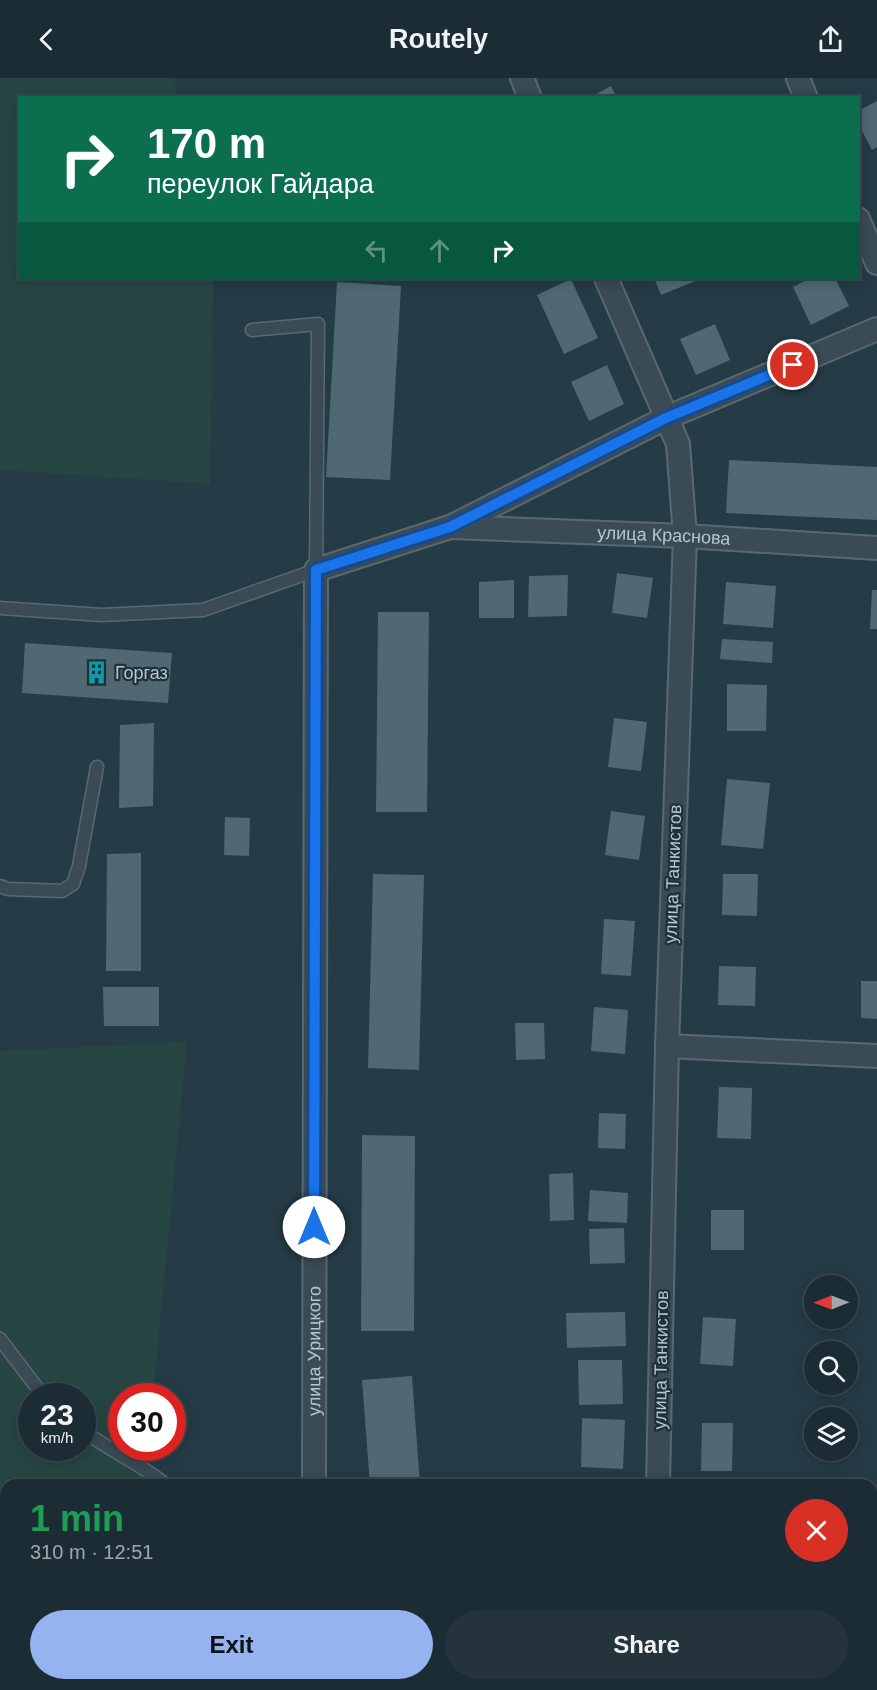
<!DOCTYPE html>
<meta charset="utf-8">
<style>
body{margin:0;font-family:Helvetica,sans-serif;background:#25343c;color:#f1f3f6;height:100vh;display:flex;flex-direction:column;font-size:22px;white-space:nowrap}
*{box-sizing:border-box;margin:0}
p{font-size:20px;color:#a0a7ac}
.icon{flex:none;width:33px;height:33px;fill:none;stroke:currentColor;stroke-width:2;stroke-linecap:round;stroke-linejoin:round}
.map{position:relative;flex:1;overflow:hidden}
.panel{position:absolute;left:0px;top:1401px;width:878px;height:212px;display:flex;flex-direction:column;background:#1c2c34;border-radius:18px 18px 0 0;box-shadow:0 3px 15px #0003,0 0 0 2px #3a484f}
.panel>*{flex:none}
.guide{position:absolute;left:18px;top:18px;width:842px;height:183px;border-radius:0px;box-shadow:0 3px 15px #0003,0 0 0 2px #3a484f;background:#0b6e4f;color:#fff;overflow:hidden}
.needle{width:39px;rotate:269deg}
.buttons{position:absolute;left:804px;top:1197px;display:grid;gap:12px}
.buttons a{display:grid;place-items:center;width:54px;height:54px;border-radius:50%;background:#1c2c34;box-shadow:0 3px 15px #0003,0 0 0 2px #3a484f;font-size:30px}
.speed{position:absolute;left:18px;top:1305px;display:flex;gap:12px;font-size:30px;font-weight:700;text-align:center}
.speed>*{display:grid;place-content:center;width:78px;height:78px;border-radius:50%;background:#1c2c34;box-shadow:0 3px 15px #0003,0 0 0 2px #3a484f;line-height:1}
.speed small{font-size:15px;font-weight:400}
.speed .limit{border:9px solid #d22;background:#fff;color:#111}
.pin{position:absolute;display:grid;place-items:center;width:51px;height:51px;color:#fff;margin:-26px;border:3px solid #fff;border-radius:50%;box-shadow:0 2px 6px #0007}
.me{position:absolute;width:66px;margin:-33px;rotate:0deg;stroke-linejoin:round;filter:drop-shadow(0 0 4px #0008)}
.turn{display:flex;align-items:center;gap:21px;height:126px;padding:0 30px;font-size:27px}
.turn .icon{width:78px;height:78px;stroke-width:2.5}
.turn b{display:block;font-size:42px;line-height:51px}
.lanes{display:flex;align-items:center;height:57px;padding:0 30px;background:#0003;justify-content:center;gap:30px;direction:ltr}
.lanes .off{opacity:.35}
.round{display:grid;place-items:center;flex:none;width:63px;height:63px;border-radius:32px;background:#25343c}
.overview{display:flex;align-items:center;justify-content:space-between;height:102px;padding:0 30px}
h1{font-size:36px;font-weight:600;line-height:45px;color:#1e9e55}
.action{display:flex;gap:12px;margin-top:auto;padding:12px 30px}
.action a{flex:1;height:69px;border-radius:36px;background:#95b2f1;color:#111;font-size:24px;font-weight:600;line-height:69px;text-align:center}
.action a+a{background:#25343c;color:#f1f3f6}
header{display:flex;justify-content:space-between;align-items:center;height:78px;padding:0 30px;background:#1c2c34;font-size:27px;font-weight:600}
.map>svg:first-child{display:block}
.green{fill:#274643;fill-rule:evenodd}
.building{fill:#516873}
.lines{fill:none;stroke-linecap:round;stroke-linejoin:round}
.lane-casing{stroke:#596972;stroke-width:15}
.street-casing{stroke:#596972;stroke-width:26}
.lane{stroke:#3a4b55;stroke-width:12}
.street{stroke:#3a4b55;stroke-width:22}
.route-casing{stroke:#114b97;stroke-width:15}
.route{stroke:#1a73e8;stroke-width:10}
.labels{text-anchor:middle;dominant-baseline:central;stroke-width:4.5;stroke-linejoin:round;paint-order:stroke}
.street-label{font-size:18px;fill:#b8c6ce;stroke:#1e303a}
.poi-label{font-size:18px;fill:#b8c6ce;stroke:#1e303a;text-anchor:start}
</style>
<header><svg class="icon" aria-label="back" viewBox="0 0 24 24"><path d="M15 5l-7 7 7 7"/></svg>Routely<svg class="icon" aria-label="share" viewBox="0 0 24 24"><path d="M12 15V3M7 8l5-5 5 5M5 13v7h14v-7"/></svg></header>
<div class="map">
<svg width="877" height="1612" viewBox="0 0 877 1612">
<rect width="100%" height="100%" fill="#253b46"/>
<path class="green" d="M0 0H174L178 19 20 20V200H213L210 406 0 392Z
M187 964 153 1318H122V1370H148L144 1407H6V1606L127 1607 126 1612H0V973ZM32 1318H82V1370H32Z"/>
<path class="building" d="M611 8 617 20H589Z
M877 23V69L872 72 858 45V33Z
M654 200H696L698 202 661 217Z
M811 200H835L849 228 811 247 793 209Z
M571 201 598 260 564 276 537 217Z
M337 204 401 208 390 402 326 399Z
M715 246 730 282 696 297 680 261Z
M607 287 624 326 589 343 571 304Z
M729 382 877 389V442L726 435Z
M617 495 653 500 647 540 612 535Z
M568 497 567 538 528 539 529 498Z
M514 502V540H479V504Z
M726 504 776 508 773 550 723 546Z
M872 512H877V551H870Z
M378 534H429L427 734H376Z
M722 561 773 564 772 585 720 581Z
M25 565 172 575 168 625 22 615Z
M727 606 767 607 766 653H727Z
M614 640 647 644 641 693 608 689Z
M154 645 153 728 119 730 120 647Z
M727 701 770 705 763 771 721 767Z
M611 733 645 738 639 782 605 777Z
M225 739 250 740 249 778 224 777Z
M141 775V893H106L107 776Z
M373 796 424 797 419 992 368 990Z
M723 796H758L757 838 722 837Z
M604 841 635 843 631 898 601 896Z
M719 888 756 889 755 928 718 927Z
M861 903H877V941L861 940Z
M103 909H159V948H104Z
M594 929 628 932 625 976 591 973Z
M515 945H544L545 981 516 982Z
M719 1009 752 1010 751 1061 717 1060Z
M599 1035 626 1036 625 1071 598 1070Z
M362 1057 415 1058 414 1253H361Z
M573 1095 574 1142 550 1143 549 1096Z
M590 1112 628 1115 627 1145 588 1143Z
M711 1132H744V1172H711Z
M624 1150 625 1185 590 1186 589 1151Z
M625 1234 626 1268 567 1270 566 1235Z
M703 1239 736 1241 733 1288 700 1286Z
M578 1282H622L623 1326 579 1327Z
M412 1298 420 1407H370L362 1302Z
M582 1340 625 1342 623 1391 581 1389Z
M702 1345H733L732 1393H701Z"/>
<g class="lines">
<defs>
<path id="lane" d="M0 530 102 537 203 532 316 492 318 246 252 252
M0 808 8 811 62 813 73 806 79 788 97 689
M0 1261 38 1311 45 1318
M82 1352C109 1372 141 1386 166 1407
M312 1612 313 1606"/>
<g id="street">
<path d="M522 0 530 20"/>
<path d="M798 0 806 20"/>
<path d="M858 141 877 185"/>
<path d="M606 200 678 366 685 458 667 968 658 1407"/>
<path id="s1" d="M451 449 685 458 877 470"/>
<path d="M667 968 877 978"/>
<path id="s2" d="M314 1407 316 492 450 449 666 340 877 251"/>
<path d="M341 1606 345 1612"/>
<path d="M654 1612V1606"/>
</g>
</defs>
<use href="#lane" class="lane-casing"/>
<use href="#street" class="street-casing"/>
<use href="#lane" class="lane"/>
<use href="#street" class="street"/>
</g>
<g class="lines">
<defs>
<path id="route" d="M314 1149 316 492 450 449 666 340 793 287"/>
</defs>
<use href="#route" class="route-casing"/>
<use href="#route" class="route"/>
</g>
<defs>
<symbol id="building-bare" viewBox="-9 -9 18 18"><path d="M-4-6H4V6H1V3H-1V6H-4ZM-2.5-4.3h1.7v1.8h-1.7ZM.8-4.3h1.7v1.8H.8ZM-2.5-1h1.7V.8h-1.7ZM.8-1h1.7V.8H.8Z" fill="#0f9aa8" stroke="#1e303a" stroke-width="2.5" paint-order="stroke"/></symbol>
</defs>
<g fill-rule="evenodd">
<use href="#building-bare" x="80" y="578" width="33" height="33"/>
</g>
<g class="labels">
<g class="street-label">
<text stroke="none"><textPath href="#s1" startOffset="213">улица Краснова</textPath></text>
<text transform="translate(673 796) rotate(-88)">улица Танкистов</text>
<text stroke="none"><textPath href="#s2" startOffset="134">улица Урицкого</textPath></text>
<text transform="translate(661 1282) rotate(-89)">улица Танкистов</text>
</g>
<g class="poi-label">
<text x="115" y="595">Горгаз</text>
</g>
</g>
</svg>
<div class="buttons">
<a><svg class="needle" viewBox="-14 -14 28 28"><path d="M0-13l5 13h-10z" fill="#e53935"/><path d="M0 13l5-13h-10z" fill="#a0a7ac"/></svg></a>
<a><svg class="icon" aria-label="search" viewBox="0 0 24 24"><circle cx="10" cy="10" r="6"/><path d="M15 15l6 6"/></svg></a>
<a><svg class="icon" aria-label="layers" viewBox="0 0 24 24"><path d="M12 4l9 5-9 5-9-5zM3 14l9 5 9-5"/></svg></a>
</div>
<div class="speed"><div>23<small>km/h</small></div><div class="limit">30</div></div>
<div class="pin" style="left:793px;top:287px;background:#d93025"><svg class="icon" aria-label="arrive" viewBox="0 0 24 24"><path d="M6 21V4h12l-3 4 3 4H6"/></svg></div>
<svg class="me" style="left:314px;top:1149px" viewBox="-20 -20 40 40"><circle r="19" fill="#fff"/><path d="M0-13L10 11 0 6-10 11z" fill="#1a73e8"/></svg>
<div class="guide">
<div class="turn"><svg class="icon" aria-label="right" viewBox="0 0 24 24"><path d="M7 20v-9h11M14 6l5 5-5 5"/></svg><div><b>170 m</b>переулок Гайдара</div></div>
<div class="lanes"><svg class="icon off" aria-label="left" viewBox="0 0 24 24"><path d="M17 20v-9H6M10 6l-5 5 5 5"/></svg><svg class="icon off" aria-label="ahead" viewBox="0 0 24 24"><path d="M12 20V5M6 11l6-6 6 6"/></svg><svg class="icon" aria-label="right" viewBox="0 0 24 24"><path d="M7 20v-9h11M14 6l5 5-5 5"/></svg></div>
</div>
<section class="panel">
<div class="overview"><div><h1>1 min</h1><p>310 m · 12:51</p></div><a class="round" style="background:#d93025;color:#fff"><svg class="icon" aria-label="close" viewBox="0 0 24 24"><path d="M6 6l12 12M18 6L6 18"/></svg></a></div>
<div class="action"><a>Exit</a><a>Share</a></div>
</section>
</div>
